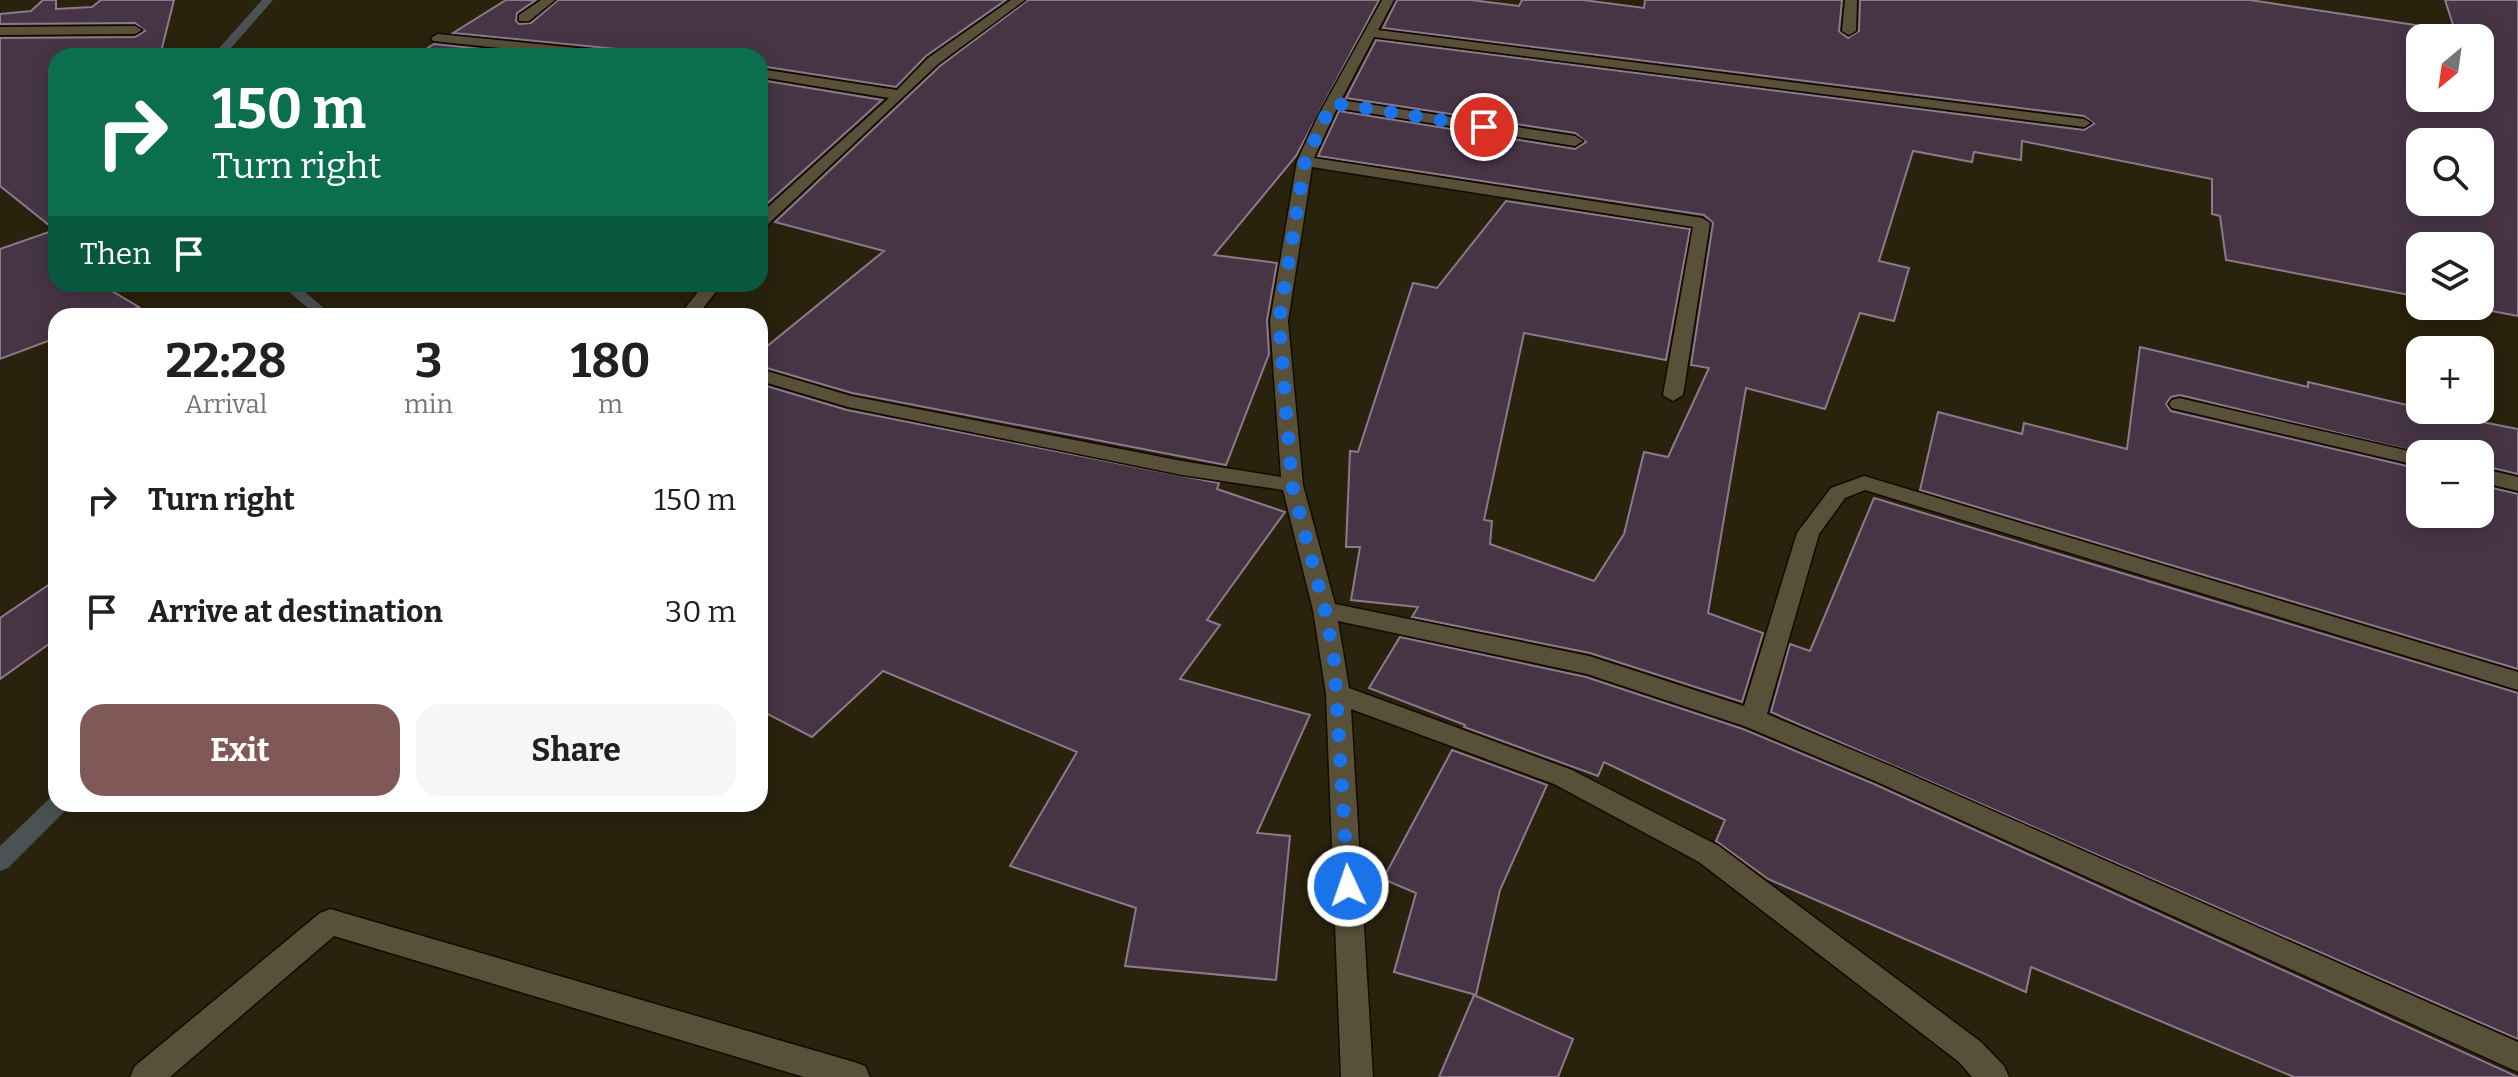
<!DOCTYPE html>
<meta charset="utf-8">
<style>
body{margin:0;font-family:Bitter,serif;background:#f6f6f6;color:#202124;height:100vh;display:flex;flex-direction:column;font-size:30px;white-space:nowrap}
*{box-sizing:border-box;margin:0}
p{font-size:26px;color:#757577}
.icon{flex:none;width:44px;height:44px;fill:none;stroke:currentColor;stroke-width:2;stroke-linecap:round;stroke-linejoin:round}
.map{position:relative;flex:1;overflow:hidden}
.drawer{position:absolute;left:48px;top:308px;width:720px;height:504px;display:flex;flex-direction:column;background:#fff;border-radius:24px;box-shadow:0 4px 20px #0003}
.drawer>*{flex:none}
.top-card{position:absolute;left:48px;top:48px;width:720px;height:244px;border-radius:24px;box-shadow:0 4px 20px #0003;background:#0b6e4f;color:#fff;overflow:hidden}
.needle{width:52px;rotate:209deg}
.controls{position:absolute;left:2406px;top:24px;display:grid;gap:16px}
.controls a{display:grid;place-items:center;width:88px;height:88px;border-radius:16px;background:#fff;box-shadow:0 4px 20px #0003;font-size:40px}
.pin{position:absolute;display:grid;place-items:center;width:68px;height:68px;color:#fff;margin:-34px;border:4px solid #fff;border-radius:50%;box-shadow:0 2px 8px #0007}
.me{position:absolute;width:88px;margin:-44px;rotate:357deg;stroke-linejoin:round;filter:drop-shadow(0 0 6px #0008)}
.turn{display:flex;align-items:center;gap:28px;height:168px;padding:0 32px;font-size:36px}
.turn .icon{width:104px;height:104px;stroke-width:2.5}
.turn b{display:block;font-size:56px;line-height:68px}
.then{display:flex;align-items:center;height:76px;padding:0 32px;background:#0003;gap:16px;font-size:30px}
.eta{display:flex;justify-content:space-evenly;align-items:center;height:136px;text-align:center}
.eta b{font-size:48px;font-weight:700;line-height:56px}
.primary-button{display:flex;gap:16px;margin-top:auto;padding:16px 32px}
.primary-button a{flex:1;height:92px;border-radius:24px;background:#805857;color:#fff;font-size:32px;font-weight:700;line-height:92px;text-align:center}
.primary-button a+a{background:#f6f6f6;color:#202124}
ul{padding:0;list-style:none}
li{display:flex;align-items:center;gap:24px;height:112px;padding:0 32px}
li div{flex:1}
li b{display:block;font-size:30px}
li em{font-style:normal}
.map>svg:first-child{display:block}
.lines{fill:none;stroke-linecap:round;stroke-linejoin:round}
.stream{fill:#4a5253;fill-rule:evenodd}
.building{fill:#473546;stroke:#8e798c;stroke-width:2;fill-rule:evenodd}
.minor-casing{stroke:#110b00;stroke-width:3}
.minor{fill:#585039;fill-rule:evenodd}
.route{stroke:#1a73e8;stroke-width:14;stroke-dasharray:0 25.2}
</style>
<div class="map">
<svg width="2518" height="1077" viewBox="0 0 2518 1077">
<rect width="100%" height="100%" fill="#29220c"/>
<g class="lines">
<path class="stream" d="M262 0H273L224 56H212Z
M280 284H296L333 316H317Z
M56 796V804H69L66 810 8 868 0 871V846L50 798Z"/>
</g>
<path class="building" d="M43 0H56V9L92 7 101 0H174L160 56H56V284H100L139 307 116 316H56V338L0 359V249L55 230 0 186V38L135 37 145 31 135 23 0 24V14L31 11Z
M506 0H536L517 13 516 21 519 24 531 23 558 0H1006L926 56 896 87 760 66V56H627L617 49 453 33Z
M1028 0H1379L1296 156 1214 255 1277 263 1267 320 1269 354 1226 465 852 393 760 366V352L884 251 775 222 940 66Z
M1397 0H1471L1519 6 1522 0H1583L1644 8 1645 0H1842L1839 31 1848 38 1859 31 1860 0H2250L2455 31 2445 0H2518V316L2465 306H2480V246H2420V297L2226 260 2220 216 2212 214V179L2022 141 2021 160 1974 152 1972 162 1913 151 1879 261 1909 268 1894 321 1860 313 1825 409 1746 388 1708 613 1763 633 1742 702 1590 653 1412 617 1418 607 1351 600 1360 547H1346L1350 451 1358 452 1413 283 1437 288 1506 201 1690 229 1666 360 1524 333 1484 520 1492 521 1490 544 1594 581 1624 534 1644 452 1668 457 1709 368 1691 365 1713 223 1704 215 1318 156 1339 111 1575 149 1586 142 1575 133 1346 98 1376 40 2084 130 2094 124 2084 116 1383 28ZM2420 38H2480V98H2420ZM2420 142H2480V202H2420Z
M434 44 548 56H415Z
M760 80 882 100 760 210Z
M2140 347 2308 387V382L2420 408V410L2518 429V474L2480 465V454H2425L2180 395 2171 397 2166 404 2171 411 2420 469V514H2480V485L2518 494V669L1920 490 1938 412 2022 434 2024 423 2127 449Z
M760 384 847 410 1219 483 1217 489 1285 512 1207 620 1220 625 1180 679 1310 715 1257 833 1290 836 1276 980 1125 966 1136 908 1010 866 1077 752 883 671 812 737 760 710Z
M1874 498 2518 693V1039L1771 712 1790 644 1810 651Z
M56 580V639L0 679V618Z
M1400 637 1586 677 1743 729 1874 784 2518 1077H2294L2031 967 2026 992 1768 879 1716 841 1725 820 1604 762 1598 776 1464 727 1465 725 1369 688Z
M1452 750 1547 785 1500 890 1476 995 1394 972 1416 893 1383 879Z
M1474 995 1573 1039 1558 1077H1439Z"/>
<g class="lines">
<defs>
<path id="minor" d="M541 0H555L529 21H519V15Z
M1011 0H1025L938 64 766 226 760 228V214L889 98 760 77V69L897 90 928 58Z
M1382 0H1394L1378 30 2084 119 2091 123 2084 127 1374 37 1341 100 1575 136 1583 141 1575 146 1337 108 1314 158 1702 218 1710 223 1683 395 1673 401 1663 395 1693 227 1312 167 1288 321 1303 485 1335 604 1589 656 1744 706 1797 533 1831 488 1864 476 2518 672V690L1865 490 1845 498 1819 534 1767 714 1893 767 2518 1042V1072L1875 781 1744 726 1587 674 1338 621 1349 688 1572 770 1719 846 1981 1042 2004 1066 2009 1077H1972L1959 1062 1699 862 1554 784 1351 709 1373 1077H1341L1326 694 1313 610 1283 490 1182 475 848 407 760 381V369L851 396 1182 461 1281 477 1270 321 1297 161 1317 118Z
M1845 0H1857L1856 31 1849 35 1842 31Z
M0 27 135 26 142 30 135 34 0 35Z
M438 34 617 52 624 56H577L433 41 431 38Z
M704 284H722L697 316H679Z
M2179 398 2422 454 2420 466 2172 408 2169 404 2172 400Z
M2480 468 2518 477V491L2480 482Z
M330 909 854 1062 865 1066 870 1077H804L334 936 170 1077H130L135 1066 320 913Z"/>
</defs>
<use href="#minor" class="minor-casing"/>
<use href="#minor" class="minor"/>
</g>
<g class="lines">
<path class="route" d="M1348 886 1334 658 1325 610 1292 485 1279 321 1305 161 1332 103 1484 127"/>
</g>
</svg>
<div class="controls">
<a><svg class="needle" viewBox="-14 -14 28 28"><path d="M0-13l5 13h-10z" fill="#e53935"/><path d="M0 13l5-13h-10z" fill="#757577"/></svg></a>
<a><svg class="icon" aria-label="search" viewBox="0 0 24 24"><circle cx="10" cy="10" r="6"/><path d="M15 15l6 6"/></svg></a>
<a><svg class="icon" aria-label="layers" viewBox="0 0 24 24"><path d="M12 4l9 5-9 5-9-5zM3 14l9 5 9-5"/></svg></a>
<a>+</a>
<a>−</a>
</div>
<div class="pin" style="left:1484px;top:127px;background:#d93025"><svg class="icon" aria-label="arrive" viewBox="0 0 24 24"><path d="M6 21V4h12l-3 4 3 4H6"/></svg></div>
<svg class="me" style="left:1348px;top:886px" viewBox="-20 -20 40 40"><circle r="17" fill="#1a73e8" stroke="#fff" stroke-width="3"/><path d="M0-11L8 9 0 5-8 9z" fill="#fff"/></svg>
<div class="top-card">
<div class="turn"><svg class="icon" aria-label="right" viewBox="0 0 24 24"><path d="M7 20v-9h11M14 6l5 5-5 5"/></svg><div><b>150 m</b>Turn right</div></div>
<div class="then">Then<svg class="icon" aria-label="arrive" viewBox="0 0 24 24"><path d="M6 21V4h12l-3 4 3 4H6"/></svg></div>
</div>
<section class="drawer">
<div class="eta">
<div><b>22:28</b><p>Arrival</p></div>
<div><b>3</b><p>min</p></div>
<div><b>180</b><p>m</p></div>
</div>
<ul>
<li><svg class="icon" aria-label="right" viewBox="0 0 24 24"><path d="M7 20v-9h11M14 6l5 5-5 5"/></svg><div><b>Turn right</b></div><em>150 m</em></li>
<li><svg class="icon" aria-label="arrive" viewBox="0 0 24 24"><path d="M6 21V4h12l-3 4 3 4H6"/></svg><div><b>Arrive at destination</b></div><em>30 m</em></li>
</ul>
<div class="primary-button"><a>Exit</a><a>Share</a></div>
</section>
</div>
